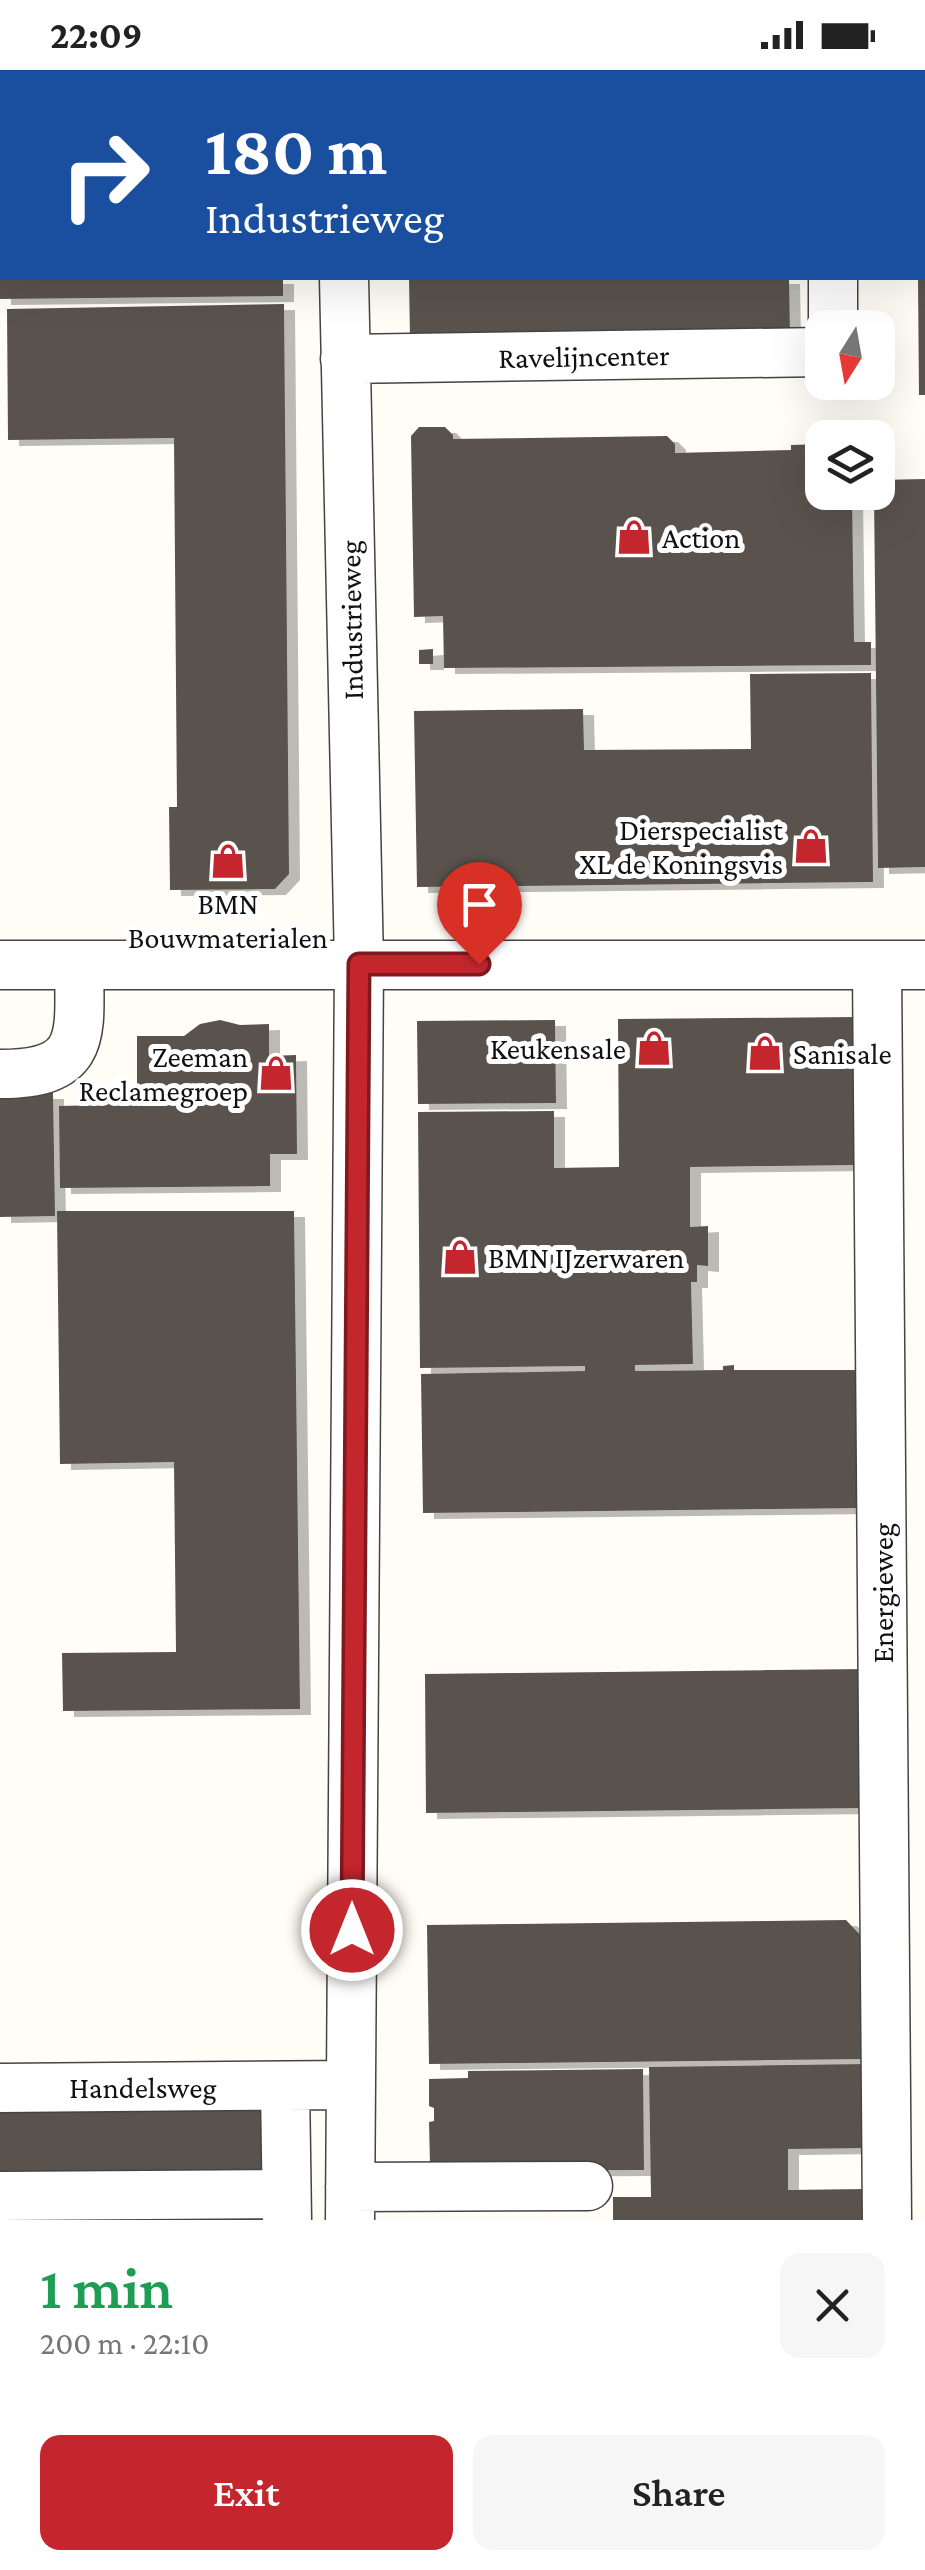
<!DOCTYPE html>
<meta charset="utf-8">
<style>
body{margin:0;font-family:"Crimson Pro",serif;background:#f6f6f6;color:#222;height:100vh;display:flex;flex-direction:column;font-size:38px;white-space:nowrap}
*{box-sizing:border-box;margin:0}
p{font-size:32px;color:#767676}
.icon{flex:none;width:55px;height:55px;fill:none;stroke:currentColor;stroke-width:2;stroke-linecap:round;stroke-linejoin:round}
.map{position:relative;height:2150px;overflow:hidden}
.details{display:flex;flex-direction:column;background:#fff;flex:1}
.details>*{flex:none}
.hud{position:absolute;left:0px;top:0px;width:925px;height:210px;box-shadow:0 10px 40px #0002;background:#1a4fa0;color:#fff;overflow:hidden}
.needle{width:65px;rotate:191deg}
.tools{position:absolute;left:805px;top:240px;display:grid;gap:20px}
.tools a{display:grid;place-items:center;width:90px;height:90px;border-radius:20px;background:#fff;box-shadow:0 10px 40px #0002;font-size:50px}
.pin{position:absolute;display:grid;place-items:center;width:85px;height:85px;color:#fff;margin:-102px -42px;border-radius:50% 50% 50% 0;rotate:-45deg;box-shadow:0 0 10px #0007}
.pin .icon{rotate:45deg}
.me{position:absolute;width:110px;margin:-55px;rotate:0deg;stroke-linejoin:round;filter:drop-shadow(0 0 8px #0008)}
.turn{display:flex;align-items:center;gap:35px;height:210px;padding:0 40px;font-size:45px}
.turn .icon{width:130px;height:130px;stroke-width:2.5}
.turn b{display:block;font-size:70px;line-height:85px}
.round{display:grid;place-items:center;flex:none;width:105px;height:105px;border-radius:20px;background:#f6f6f6}
.summary{display:flex;align-items:center;justify-content:space-between;height:170px;padding:0 40px}
h1{font-size:60px;font-weight:600;line-height:75px;color:#1e9e55}
.action{display:flex;gap:20px;margin-top:auto;padding:20px 40px}
.action a{flex:1;height:115px;border-radius:20px;background:#c4262e;color:#fff;font-size:40px;font-weight:600;line-height:115px;text-align:center}
.action a+a{background:#f6f6f6;color:#222}
.status{display:flex;justify-content:space-between;align-items:center;height:70px;padding:0 50px;background:#fff;direction:ltr}
.status svg{height:28px;fill:currentColor}
.map>svg:first-child{display:block}
.green{fill:#d5ebbd}
.building{fill:#5a524d;filter:url(#shadow)}
.lines{fill:none;stroke-linecap:round;stroke-linejoin:round}
.minor-casing{stroke:#444;stroke-width:51}
.minor{stroke:#fff;stroke-width:48}
.route-casing{stroke:#7f191e;stroke-width:25}
.route{stroke:#c4262e;stroke-width:18}
.labels{text-anchor:middle;dominant-baseline:central;stroke-width:10;stroke-linejoin:round;paint-order:stroke}
.street-label{font-size:30px;fill:#111;stroke:#fff}
.poi-label{font-size:30px;fill:#111;stroke:#fff;text-anchor:start}
</style>
<div class="status"><b>22:09</b><svg viewBox="0 0 49 12"><path d="M0 12V9h3v3zM5 12V6h3v6zM10 12V3h3v9zM15 12V0h3v12zM26 1h20v11H26zM47 4h2v5h-2z"/></svg></div>
<div class="map">
<svg width="925" height="2150" viewBox="0 0 925 2150">
<defs>
<filter id="shadow"><feDropShadow dx="11" dy="6" stdDeviation="0" flood-color="#0004"/></filter>
</defs>
<rect width="100%" height="100%" fill="#fffdf5"/>
<path class="green" d="M52 0H327L326 2H60Z"/>
<path class="building" d="M0 208H283V226L0 229Z
M409 208H789L790 265 410 269Z
M918 208H925V325H919Z
M284 234 289 804 275 819 170 820 169 737H177L174 368 8 370 7 239Z
M419 357H445L453 365V369L667 366 675 374V383L791 380V375L822 374V422H852L854 572H871V595L444 598 443 546 414 547 411 366Z
M925 409V797L878 798 874 422H878V410Z
M433 579V594H419V580Z
M871 603 873 812 417 817 414 641 583 639 584 680 751 679 750 604Z
M857 947 858 1095 690 1097V1157L708 1156V1196L697 1195V1212H691L693 1294 635 1295V1301L723 1300V1296L734 1295V1300H861L862 1438 423 1443 421 1304 585 1301V1296L420 1298 418 1042 554 1041V1098L619 1097 618 949Z
M220 950 240 955 269 954V986L296 985 297 1084H270V1116L60 1118 59 1036 103 1035 129 1019H137V966H184L200 954Z
M555 950 556 1033 418 1034 417 951Z
M0 1023H53L55 1146 0 1147Z
M57 1141H294L300 1639 63 1641 62 1583 176 1582 174 1392 60 1394Z
M865 1599 866 1738 426 1743 425 1604Z
M846 1850 867 1872 869 1989 429 1994 427 1855Z
M869 1994 870 2078 788 2079V2120L866 2119 871 2150H613V2127H651L649 1997Z
M643 1999 644 2100 468 2101 430 2095 429 2052 434 2051V2038L429 2036V2009L468 2008V2001Z
M262 2026 264 2109H209V2100L0 2103V2037Z
M209 2139H264V2150H209Z"/>
<g class="lines">
<defs>
<path id="minor" d="M343 0V2
M833 2 834 0
M0 6H2
M922 36H925
M344 208 359 893 350 2150
M833 208V258
M345 289 822 282
M0 895H925
M877 896 887 2150
M0 1004C87 1004 80 967 79 896
M285 2016 287 2150
M0 2018 351 2015
M350 2117 588 2116
M0 2126 286 2124"/>
</defs>
<use href="#minor" class="minor-casing"/>
<use href="#minor" class="minor"/>
</g>
<g class="lines">
<defs>
<path id="route" d="M352 1860 359 894H479"/>
</defs>
<use href="#route" class="route-casing"/>
<use href="#route" class="route"/>
</g>
<defs>
<symbol id="shop-bare" viewBox="-9 -9 18 18"><path d="M-5-2.5h2.3a2.7 3.5 0 0 1 5.4 0H5L5.5 6h-11ZM-1.5-2.5h3a1.5 2.3 0 0 0-3 0Z" fill="#c4262e" stroke="#fff" stroke-width="2.5" paint-order="stroke"/></symbol>
</defs>
<g fill-rule="evenodd">
<use href="#shop-bare" x="609" y="442" width="50" height="50"/>
<use href="#shop-bare" x="786" y="751" width="50" height="50"/>
<use href="#shop-bare" x="203" y="766" width="50" height="50"/>
<use href="#shop-bare" x="629" y="953" width="50" height="50"/>
<use href="#shop-bare" x="740" y="958" width="50" height="50"/>
<use href="#shop-bare" x="251" y="978" width="50" height="50"/>
<use href="#shop-bare" x="435" y="1162" width="50" height="50"/>
</g>
<g class="labels">
<g class="street-label">
<text transform="translate(584 286) rotate(-1)">Ravelijncenter</text>
<text transform="translate(351 550) rotate(-91)">Industrieweg</text>
<text transform="translate(882 1523) rotate(-90)">Energieweg</text>
<text x="143" y="2017">Handelsweg</text>
</g>
<g class="poi-label">
<text x="662" y="467">Action</text>
<text x="783" y="759" text-anchor="end">Dierspecialist<tspan x="783" dy="34">XL de Koningsvis</tspan></text>
<text x="228" y="833" text-anchor="middle">BMN<tspan x="228" dy="34">Bouwmaterialen</tspan></text>
<text x="626" y="978" text-anchor="end">Keukensale</text>
<text x="793" y="983">Sanisale</text>
<text x="248" y="986" text-anchor="end">Zeeman<tspan x="248" dy="34">Reclamegroep</tspan></text>
<text x="488" y="1187">BMN IJzerwaren</text>
</g>
</g>
</svg>
<div class="tools">
<a><svg class="needle" viewBox="-14 -14 28 28"><path d="M0-13l5 13h-10z" fill="#e53935"/><path d="M0 13l5-13h-10z" fill="#767676"/></svg></a>
<a><svg class="icon" aria-label="layers" viewBox="0 0 24 24"><path d="M12 4l9 5-9 5-9-5zM3 14l9 5 9-5"/></svg></a>
</div>
<div class="pin" style="left:479px;top:894px;background:#d93025"><svg class="icon" aria-label="arrive" viewBox="0 0 24 24"><path d="M6 21V4h12l-3 4 3 4H6"/></svg></div>
<svg class="me" style="left:352px;top:1860px" viewBox="-20 -20 40 40"><circle r="17" fill="#c4262e" stroke="#fff" stroke-width="3"/><path d="M0-11L8 9 0 5-8 9z" fill="#fff"/></svg>
<div class="hud">
<div class="turn"><svg class="icon" aria-label="right" viewBox="0 0 24 24"><path d="M7 20v-9h11M14 6l5 5-5 5"/></svg><div><b>180 m</b>Industrieweg</div></div>
</div>
</div>
<section class="details">
<div class="summary"><div><h1>1 min</h1><p>200 m · 22:10</p></div><a class="round"><svg class="icon" aria-label="close" viewBox="0 0 24 24"><path d="M6 6l12 12M18 6L6 18"/></svg></a></div>
<div class="action"><a>Exit</a><a>Share</a></div>
</section>
